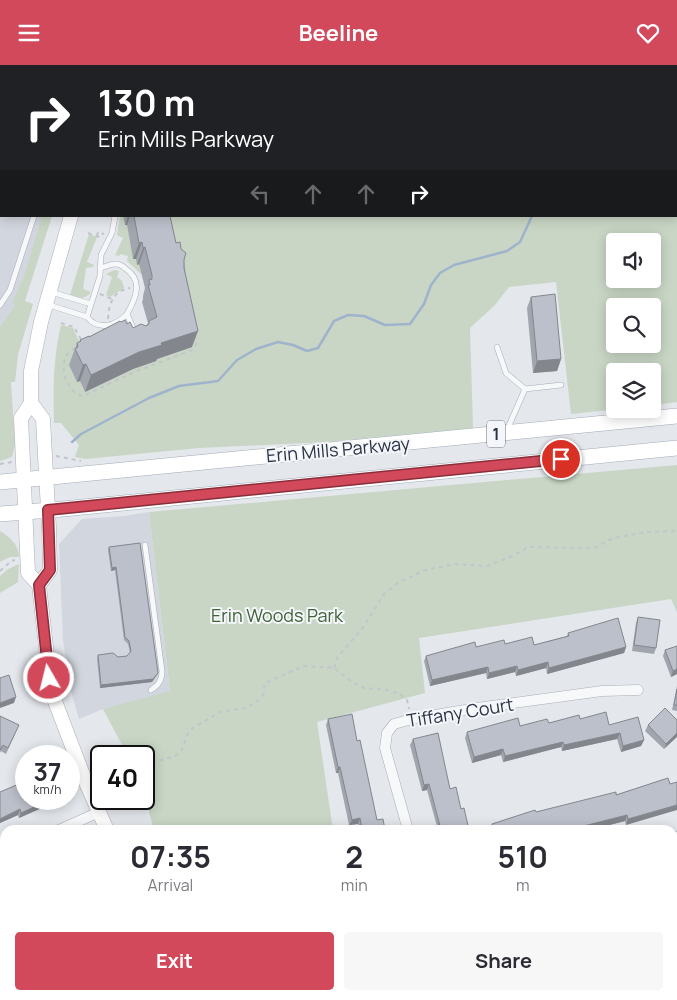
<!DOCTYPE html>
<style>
body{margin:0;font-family:Manrope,sans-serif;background:#f7f7f7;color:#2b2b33;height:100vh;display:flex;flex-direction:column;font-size:19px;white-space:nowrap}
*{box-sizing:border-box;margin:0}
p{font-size:16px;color:#7c7c81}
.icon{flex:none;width:28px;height:28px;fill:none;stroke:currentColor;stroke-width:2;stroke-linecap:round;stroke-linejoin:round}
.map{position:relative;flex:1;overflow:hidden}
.panel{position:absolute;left:0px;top:760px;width:678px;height:175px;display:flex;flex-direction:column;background:#fff;border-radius:15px 15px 0 0;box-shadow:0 2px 12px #0003}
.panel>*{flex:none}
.hud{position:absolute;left:0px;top:0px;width:678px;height:152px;box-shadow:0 2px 12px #0003;background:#202124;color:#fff;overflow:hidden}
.fabs{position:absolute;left:606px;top:168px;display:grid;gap:10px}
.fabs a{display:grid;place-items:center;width:55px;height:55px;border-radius:5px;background:#fff;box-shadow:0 2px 12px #0003;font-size:25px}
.speed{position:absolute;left:15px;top:680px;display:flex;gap:10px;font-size:25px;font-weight:700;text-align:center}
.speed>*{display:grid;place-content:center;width:65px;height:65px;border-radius:50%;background:#fff;box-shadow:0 2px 12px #0003;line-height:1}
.speed small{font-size:12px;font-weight:400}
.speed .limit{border:2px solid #111;border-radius:8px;background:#fff;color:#111}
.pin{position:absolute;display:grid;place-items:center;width:42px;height:42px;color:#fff;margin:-21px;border:2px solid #fff;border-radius:50%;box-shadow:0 1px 5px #0007}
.me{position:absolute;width:55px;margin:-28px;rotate:352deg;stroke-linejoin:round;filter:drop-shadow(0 0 4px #0008)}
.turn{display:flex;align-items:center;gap:18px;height:105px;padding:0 15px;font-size:22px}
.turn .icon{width:65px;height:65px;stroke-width:2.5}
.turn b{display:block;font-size:35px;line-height:42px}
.lanes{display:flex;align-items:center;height:48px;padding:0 15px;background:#0003;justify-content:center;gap:25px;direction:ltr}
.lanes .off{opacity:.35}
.eta{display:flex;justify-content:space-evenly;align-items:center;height:85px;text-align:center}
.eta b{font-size:30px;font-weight:700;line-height:35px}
.action{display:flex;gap:10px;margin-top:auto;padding:10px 15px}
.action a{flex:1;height:58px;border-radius:5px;background:#d1495b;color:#fff;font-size:20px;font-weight:700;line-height:58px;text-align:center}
.action a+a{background:#f7f7f7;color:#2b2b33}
header{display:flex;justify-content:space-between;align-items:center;height:65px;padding:0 15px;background:#d1495b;color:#fff;font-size:22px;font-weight:700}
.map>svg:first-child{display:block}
.built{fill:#d2d6de}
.green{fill:#c9d6c5;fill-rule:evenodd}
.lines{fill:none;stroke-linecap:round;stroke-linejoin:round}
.stream{stroke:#9fb4cc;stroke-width:2.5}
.lane-casing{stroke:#a9aeb7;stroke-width:6}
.street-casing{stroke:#a9aeb7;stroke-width:11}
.secondary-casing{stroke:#a9aeb7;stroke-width:15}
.primary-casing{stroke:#a3abb8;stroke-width:16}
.path{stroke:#c2c5cb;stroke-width:2;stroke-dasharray:4 4;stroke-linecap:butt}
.lane{stroke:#f7f8fa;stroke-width:5}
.street{stroke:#f7f8fa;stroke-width:10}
.secondary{stroke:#fff;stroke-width:14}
.primary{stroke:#fff;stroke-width:15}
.wall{fill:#a1a5ae}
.shaded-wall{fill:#83868d}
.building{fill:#bbc0ca;stroke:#83868d}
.route-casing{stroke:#882f3b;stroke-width:12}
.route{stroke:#d1495b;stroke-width:9}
.labels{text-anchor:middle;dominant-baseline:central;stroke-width:4;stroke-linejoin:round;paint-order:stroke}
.shield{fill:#f4f6f9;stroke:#676e7b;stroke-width:1}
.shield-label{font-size:16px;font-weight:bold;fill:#2b3445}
.street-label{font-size:18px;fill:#2b3445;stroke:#f4f6f9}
.park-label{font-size:18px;fill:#3f6138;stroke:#f4f6f9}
</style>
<header><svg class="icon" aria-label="menu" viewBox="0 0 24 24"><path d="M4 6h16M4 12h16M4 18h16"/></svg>Beeline<svg class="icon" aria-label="heart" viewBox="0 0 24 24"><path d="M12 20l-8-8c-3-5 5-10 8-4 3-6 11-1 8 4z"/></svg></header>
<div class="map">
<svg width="677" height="935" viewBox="0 0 677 935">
<rect width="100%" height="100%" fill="#e4e7ec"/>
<path class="built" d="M0 0H95L1 1V151H52L15 240 0 262Z
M149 447 170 627 103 644 79 654 72 630 63 575 59 479 82 454 124 451Z"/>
<path class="green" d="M137 0H677V337L653 340 652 306H615V344H619L571 349 556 217 509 222 495 240 470 263 473 363 327 377 199 383 85 394 75 392 79 380 61 358H54C53 323 53 295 61 260L73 263 78 274 81 276 80 316 85 327 133 304 155 296 160 151H676V1H137ZM615 176H652V214H615ZM615 241H652V279H615Z
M42 151H52L25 236 33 239 18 290 15 317H11L15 380 12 392 0 396V262L15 240 12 238 24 212Z
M120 151H123L125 160H127L133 194H136L143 198 140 203 142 210 127 196 128 191 121 189 119 191 115 190 123 173 117 170Z
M89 169 97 172 87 197 94 200 93 202 86 203 83 224 91 227C85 235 79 233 70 230Z
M114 205 119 206 117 212 122 216 124 223 110 232 106 230 112 212 106 209Z
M677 400V547L671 534 419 573 425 628 317 657 333 765H154L144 729V691H128L103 644 170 626 149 447Z
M0 466C10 472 19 480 19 492H10L0 497Z
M19 499 18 517 0 528V511L8 504Z"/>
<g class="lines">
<path class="stream" d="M676 28H677
M72 377 81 369 149 333 179 321 218 316 237 295 256 284 278 277 293 280 307 286 318 283 334 256 348 250 364 251 385 260 410 259 424 239 431 220 440 208 454 200 507 186 520 177 532 151"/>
<defs>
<path id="lane" d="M38 1 39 0
M0 45H1
M0 91H1
M100 203C105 202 111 199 115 199 119 199 123 201 126 204 144 216 135 235 127 249L133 263
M51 227 91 239
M46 239 87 252C98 266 116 261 127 249
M0 240 10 225 34 151
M87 252 100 211 101 190 112 168 115 151
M497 282 506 308 525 324
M507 365 525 324 561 320
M145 480 162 606C162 615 159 620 151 625"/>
<path id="street" d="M59 765 99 747
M408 765 385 683 387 668 394 659 412 654 477 643 602 626 638 625
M672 773 677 772
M0 791 5 789
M672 923 677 922
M423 930V935
M629 935 648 930"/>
<path id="secondary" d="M108 1V0
M123 1 124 0
M71 151 41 257 31 306V338L21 353 28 508 39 520 51 626 87 720 107 765
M31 338 43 354 49 463 50 505 39 520
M182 930 184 935"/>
<path id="primary" d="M0 417 677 351
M0 449 63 444 677 383"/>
</defs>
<use href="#lane" class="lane-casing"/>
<use href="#street" class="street-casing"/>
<use href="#secondary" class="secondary-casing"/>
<use href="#primary" class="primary-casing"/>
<path class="path" d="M223 0V1
M176 1V0
M642 1 643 0
M88 168 102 173
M97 171 98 167 104 169
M100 229 112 234
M108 254C109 238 113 226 130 223
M61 258 74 262 82 276
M75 283C53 294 67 330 83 331L134 307 192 285 196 280 195 271
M56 391 81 396
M0 399 12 397
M0 506 11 496 15 495
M334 603 337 593 364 561 384 529 398 518 425 505 455 499 487 501 508 493 529 482 595 483 613 473 648 467 677 466
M144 700 175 691 182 685 187 670 193 663 220 647 246 643 259 635 263 630 265 618 304 601 334 603 352 617 364 623 386 625 400 629 407 635 409 644"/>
<use href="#lane" class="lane"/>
<use href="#street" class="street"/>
<use href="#secondary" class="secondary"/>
<use href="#primary" class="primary"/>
</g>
<path class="wall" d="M123 151H170L176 178 184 195 192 282 157 294 156 296 133 304 85 327 80 316 77 317 69 300 77 278 80 277V275L89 272 121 257 127 259 133 263 146 261 148 258 142 237 143 234V231L145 223 139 199 137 200 136 194H133L127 160H125Z
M531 232 561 294 557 306 533 308 527 243Z
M109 482 157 610 152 617 100 623 97 593 98 590 118 592 127 591 130 588 128 579 124 575 115 505 111 506 108 485Z
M638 552 656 583 654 589 632 586 636 558Z
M568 568 626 582 624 588 547 609 546 603 516 611 515 607 487 614 486 608 430 621 424 596 426 591 476 582 505 579 534 580 567 571Z
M677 581V609L671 612 663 591 665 585Z
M677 621V646L672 645Z
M0 651 19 660 6 689 1 686 0 688Z
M328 654 357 676 377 755 385 765H359L358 759 349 760 338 708H336L326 660Z
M580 654 609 660 644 675 641 681 621 687 617 674 562 686 561 682 503 697 501 690 472 698 465 673 467 667Z
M677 655 664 684 645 666 648 660Z
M413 674 450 724 461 744 469 765H438L427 725 422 726 410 680Z
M668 713 626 760 625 756 590 765H490L492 759 536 747 616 730Z
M0 727 26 734H62L19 753 18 750 0 758Z
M27 930H44L43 933Z
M118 930H152L154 935H123L121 930 118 932Z
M212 930H234L221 935H213Z
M511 930H543L528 935H512Z"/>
<path class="shaded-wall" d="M128 151H130L127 160H125Z
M142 177 136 194H133L139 178Z
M145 182 139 199 137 200 143 183Z
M198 266 192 282 157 294 156 296 133 304 85 327 91 310 139 287 161 278Z
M561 294 557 306 533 308 537 296Z
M86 299 80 316 77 317 83 300Z
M116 502 115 505 111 506 112 503Z
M626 582 624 588 547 609 549 603Z
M548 597 546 603 516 611 518 605Z
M517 601 515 607 487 614 489 608Z
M488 602 486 608 430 621 432 615Z
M677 604V609L671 612 673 606Z
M158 608 152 617 100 623 101 620Z
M16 632 14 638 0 643V638Z
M620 668 617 674 562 686 564 680Z
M677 668V672L664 684 666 679Z
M644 675 641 681 621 687 623 681Z
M563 677 561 682 503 697 505 691Z
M503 684 501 690 472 698 474 692Z
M338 702H340L338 708H336Z
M429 719 427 725 422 726 424 720Z
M52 734H62L19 753 21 748Z
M677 740V745L626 760 628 754Z
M20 744 18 750 0 758V754Z
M627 750 625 756 590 765H575L576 763Z
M360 753 358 759 349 760 352 755Z
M575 761 574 765H562Z
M677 823V828L672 829V824Z
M5 841V846L0 849V844Z
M673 884H677V889L674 890 672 895Z
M5 930H9L3 935H0V934Z
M221 930H234L221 935H215L216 932Z
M244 930H255L243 933Z
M528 930H543L528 935H516V934Z"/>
<path class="building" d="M134 151H170L176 178 180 177 181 184 186 188 184 195V203L198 266 161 278 162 280 139 287 91 310 86 299 83 300 75 284 78 282 77 278 81 276 80 275 89 271V272L120 256 121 257 125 255 127 259 130 257 133 263 141 259 146 261 149 259V256L157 252 148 220H150L149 215 152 214V210L145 182 143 183 142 177 139 178Z
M555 229 561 294 537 296 531 232Z
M140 478 158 608 153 614 101 620 98 590 113 588 118 592 127 591 131 586 129 576 125 572 116 502 112 503 109 482Z
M638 552 660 555 656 583 634 580Z
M618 553 626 582 549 603 548 597 518 605 517 601 489 608 488 602 432 615 426 591 475 577 476 582 504 575 505 579 532 572 534 580 569 571 568 568Z
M677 581V604L673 606 665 585Z
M9 610 16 632 0 638V613Z
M677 624V640H674Z
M665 643 677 655V668L666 679 648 660Z
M606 647 609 660 638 652 644 675 623 681 620 668 564 680 563 677 505 691 503 684 474 692 467 667 518 653 520 661 547 654 549 658 579 650 580 654Z
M352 649 357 676 360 675 377 755 383 754 385 765H362L360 753 352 755 340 702H338L328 654Z
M0 651 19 660 8 683 3 680 0 685Z
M438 668 450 724 456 722 461 744 464 743 469 765H441L429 719 424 720 413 674Z
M668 713 670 719 677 717V740L628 754 627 750 576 763 575 761 562 765H494L492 759 535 745 536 747 616 727V730Z
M26 716V734H52L21 748 20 744 0 754V727Z
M677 794V823L672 824V795Z
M5 814V841L0 844V817Z
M677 863V884H673L675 889 672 890V864Z
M0 911 5 917V930L0 934Z
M57 930H76L80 935H50Z
M126 930H152L154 935H128Z
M448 930H499V935H447Z
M515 930H528L516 934Z"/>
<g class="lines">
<defs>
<path id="route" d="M49 613 39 520 50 505 48 445 561 394"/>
</defs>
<use href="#route" class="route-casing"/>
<use href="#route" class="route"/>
</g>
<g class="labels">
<rect class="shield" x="487" y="355.5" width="18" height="27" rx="4"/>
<g class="shield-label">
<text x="496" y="369">1</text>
</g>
<g class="street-label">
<text transform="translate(338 384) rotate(-5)">Erin Mills Parkway</text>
<text transform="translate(460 647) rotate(-9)">Tiffany Court</text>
</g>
<g class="park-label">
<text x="277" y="550">Erin Woods Park</text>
</g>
</g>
</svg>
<div class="fabs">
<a><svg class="icon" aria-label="sound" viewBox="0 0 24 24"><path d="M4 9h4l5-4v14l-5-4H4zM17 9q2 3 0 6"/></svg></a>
<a><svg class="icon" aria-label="search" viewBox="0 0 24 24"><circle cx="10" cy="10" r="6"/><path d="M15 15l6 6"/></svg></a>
<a><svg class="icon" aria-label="layers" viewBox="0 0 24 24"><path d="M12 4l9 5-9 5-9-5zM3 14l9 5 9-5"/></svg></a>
</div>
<div class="speed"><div>37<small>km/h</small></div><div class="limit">40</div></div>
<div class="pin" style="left:561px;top:394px;background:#d93025"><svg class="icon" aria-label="arrive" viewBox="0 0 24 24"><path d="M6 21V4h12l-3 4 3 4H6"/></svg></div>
<svg class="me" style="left:49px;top:613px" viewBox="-20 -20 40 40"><circle r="17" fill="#d1495b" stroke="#fff" stroke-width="3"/><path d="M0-11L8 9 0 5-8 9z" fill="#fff"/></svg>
<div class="hud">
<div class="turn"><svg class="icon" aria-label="right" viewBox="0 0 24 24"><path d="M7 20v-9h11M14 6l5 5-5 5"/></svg><div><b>130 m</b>Erin Mills Parkway</div></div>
<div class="lanes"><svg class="icon off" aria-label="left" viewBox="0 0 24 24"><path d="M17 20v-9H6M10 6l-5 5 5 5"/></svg><svg class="icon off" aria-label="ahead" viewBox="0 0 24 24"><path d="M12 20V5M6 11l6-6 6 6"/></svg><svg class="icon off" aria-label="ahead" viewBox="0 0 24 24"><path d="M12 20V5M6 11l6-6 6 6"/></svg><svg class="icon" aria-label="right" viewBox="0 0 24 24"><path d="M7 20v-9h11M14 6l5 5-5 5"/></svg></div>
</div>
<section class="panel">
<div class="eta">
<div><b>07:35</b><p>Arrival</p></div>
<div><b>2</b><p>min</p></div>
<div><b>510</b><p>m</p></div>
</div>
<div class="action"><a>Exit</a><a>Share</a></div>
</section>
</div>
